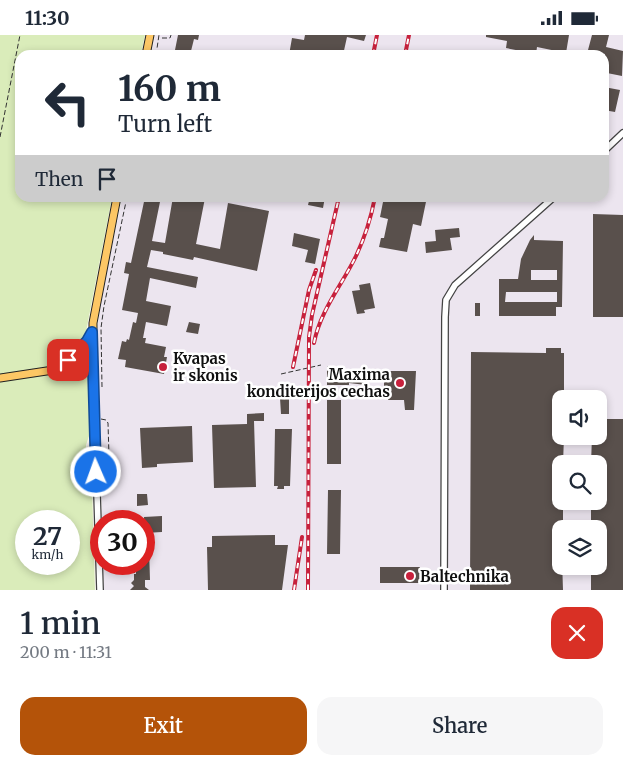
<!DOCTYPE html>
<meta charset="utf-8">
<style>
body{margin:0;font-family:Merriweather,serif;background:#f6f6f7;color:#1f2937;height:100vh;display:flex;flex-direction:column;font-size:19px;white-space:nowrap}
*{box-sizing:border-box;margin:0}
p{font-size:16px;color:#747a83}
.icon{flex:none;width:28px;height:28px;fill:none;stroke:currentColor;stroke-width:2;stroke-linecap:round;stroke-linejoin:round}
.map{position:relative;height:555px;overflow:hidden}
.sheet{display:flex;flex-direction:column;background:#fff;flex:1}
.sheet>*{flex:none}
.banner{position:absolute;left:15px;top:15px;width:594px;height:152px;border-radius:15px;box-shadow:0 2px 8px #0003;background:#fff;color:#1f2937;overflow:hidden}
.fabs{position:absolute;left:552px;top:355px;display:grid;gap:10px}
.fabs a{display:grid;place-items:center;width:55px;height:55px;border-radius:10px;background:#fff;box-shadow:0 2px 8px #0003;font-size:25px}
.speed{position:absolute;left:15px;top:475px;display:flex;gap:10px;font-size:25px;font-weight:700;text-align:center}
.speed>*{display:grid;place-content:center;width:65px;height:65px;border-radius:50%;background:#fff;box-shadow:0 2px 8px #0003;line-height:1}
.speed small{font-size:12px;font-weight:400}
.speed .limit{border:8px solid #d22;background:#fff;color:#111}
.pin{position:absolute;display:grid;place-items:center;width:42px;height:42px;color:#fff;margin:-21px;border-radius:10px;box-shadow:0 2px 8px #0006}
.me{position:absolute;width:55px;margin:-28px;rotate:358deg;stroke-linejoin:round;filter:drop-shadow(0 0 4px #0008)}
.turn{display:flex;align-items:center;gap:18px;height:105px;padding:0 20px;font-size:22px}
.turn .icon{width:65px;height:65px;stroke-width:2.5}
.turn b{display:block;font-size:35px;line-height:42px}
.then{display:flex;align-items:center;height:48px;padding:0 20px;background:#0003;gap:10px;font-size:19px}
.round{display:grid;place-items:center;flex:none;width:52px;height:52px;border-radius:15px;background:#f6f6f7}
.headline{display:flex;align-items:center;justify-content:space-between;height:85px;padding:0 20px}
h1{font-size:30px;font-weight:600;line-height:38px}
.cta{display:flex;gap:10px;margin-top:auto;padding:10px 20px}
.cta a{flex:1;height:58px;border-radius:15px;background:#b45309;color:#fff;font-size:20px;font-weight:600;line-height:58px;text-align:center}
.cta a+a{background:#f6f6f7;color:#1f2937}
.status{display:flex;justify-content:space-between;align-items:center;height:35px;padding:0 25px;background:#fff;direction:ltr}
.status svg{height:14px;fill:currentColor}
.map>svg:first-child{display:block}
.industrial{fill:#ece5ef;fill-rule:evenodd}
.green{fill:#daecba;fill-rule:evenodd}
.building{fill:#59504c;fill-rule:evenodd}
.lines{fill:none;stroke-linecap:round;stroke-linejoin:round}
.minor-casing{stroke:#434343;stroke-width:8}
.major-casing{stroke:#212121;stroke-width:9}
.path{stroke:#323232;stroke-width:1;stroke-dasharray:5 2.5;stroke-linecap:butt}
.minor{stroke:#fff;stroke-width:5.5}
.major{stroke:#fdc765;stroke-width:7}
.rail-casing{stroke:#c7213c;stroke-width:4}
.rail{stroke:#fff;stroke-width:2;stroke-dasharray:5.5;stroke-linecap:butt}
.route-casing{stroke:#114b97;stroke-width:12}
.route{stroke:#1a73e8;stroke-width:9}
.poi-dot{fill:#c7213c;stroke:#fff;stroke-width:2}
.labels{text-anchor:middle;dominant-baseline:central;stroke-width:5;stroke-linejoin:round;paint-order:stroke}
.poi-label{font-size:15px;font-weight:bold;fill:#101010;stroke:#fff;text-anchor:start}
</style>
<div class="status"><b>11:30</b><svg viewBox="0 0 49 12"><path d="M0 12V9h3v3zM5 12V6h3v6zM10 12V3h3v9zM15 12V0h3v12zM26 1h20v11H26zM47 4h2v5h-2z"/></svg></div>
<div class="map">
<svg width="623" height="555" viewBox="0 0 623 555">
<rect width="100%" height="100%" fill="#fffbf3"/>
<path class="industrial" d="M155 0H623V555H104L103 529H144V486H102L97 296 101 264 122 163 604 162V20H151ZM561 364H599V401H561ZM561 429H599V466H561ZM561 494H599V531H561Z"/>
<path class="green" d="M0 0H145L141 20H20V162L112 163 85 302 69 319 56 329 48 332 0 340Z
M81 334 85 335 88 340 90 398 86 410V421L92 450 95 555H0V347ZM26 486H69V529H26Z"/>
<path class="building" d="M178 0H199L198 5 194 4 190 20H174Z
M305 0H366L364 6 347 2 343 20H289L292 3 304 5Z
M486 0H569L566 18 537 12 536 19 506 13 507 6 486 2Z
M592 0H609L606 12 623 16 622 41 607 38 608 34H604L605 19 588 15Z
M604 52 620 55 615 77 604 75Z
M145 162H161L152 206 165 208 173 162 205 163 196 209 220 214 228 168 269 176 257 236 194 222 193 225 163 219V217L151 215 147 232 198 242 196 253 150 243 146 266 171 271 167 291 146 287 143 303H146L145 308 166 312 164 322H167L164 339 125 332 126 325 118 324 122 306 126 307 127 304 129 305 133 287 136 288 138 278 122 275 129 239 124 238 126 227 131 228Z
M310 162H325L323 173 308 170Z
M384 162 405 166V162H427L421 191 413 189 407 217 379 212 381 203H384L388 184 380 182Z
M593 179 623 180V282H593Z
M459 193 460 202 450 203 452 215 426 218 425 207 436 206 435 195Z
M294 198 320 204 315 229 305 227 308 215 292 211Z
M534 200V205L563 206 562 272H556V281H499V244H518L521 224 530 205ZM531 235H557V245H531ZM506 257H557V267H505Z
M370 248 375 273 364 275 365 278 357 279 352 256 360 255 359 250Z
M475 268H480V281H475Z
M189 287 200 289 198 299 186 297Z
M546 313H561V318H564V364H561V401H564L563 429H561V466H563V494H561L563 555H470L471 317 546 318Z
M327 331H334V336H349V340H360V344H366V350L349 348V350H327Z
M384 336H416L414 375H405L404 365H388V360H384Z
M283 352 289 364V379H281L280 363H272V360Z
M327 365H341V429H327Z
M264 378V386H254L256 452 214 453 212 390 247 389V379Z
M599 384H623V555H591V531H599V494H591V466H599V429H591L592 401H599Z
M192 391 193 427 157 429V432L142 433 140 393Z
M275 394H292L290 451H284V454H277L278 451H274Z
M328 455H341L340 519H327Z
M137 459H147L148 470 137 471Z
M162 481V497L145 498 144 482Z
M275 500V510H288L282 555H208L207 512H212V501Z
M144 513H149L150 545H145V552L149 555H130L134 551 131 548 134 545V539H136V529H144Z
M380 532H420V548H380Z"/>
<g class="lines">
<defs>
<path id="minor" d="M604 116 623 98
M93 329 100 555
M444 555 445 282 446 265 455 250 554 162"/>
<path id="major" d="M146 20 150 0
M57 334 83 310 92 297
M0 343 93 329V288L117 162"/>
</defs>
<use href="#minor" class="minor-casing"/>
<use href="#major" class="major-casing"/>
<path class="path" d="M162 3H170L171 0
M156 20 159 0
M0 102 20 0
M281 339 321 330
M102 352 101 293 104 271 127 162
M101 384 106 385 108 388 109 421
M133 529V536L135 538
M117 536H133"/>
<use href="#minor" class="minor"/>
<use href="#major" class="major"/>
<defs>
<path id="rail" d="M373 20 377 0
M405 20 409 0
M314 308C320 276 342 250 356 221 365 202 371 183 375 162
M293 332 309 255 316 235
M294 555 302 502
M308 555 309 302 312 280 339 162"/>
</defs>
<use href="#rail" class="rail-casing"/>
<use href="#rail" class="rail"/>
</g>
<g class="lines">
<defs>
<path id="route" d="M68 325 87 306 92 297 96 437"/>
</defs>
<use href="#route" class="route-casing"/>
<use href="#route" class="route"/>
</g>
<g class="poi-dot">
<circle cx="163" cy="332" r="5"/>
<circle cx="400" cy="348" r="5"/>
<circle cx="410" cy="541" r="5"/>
</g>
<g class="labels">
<g class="poi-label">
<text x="173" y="323">Kvapas<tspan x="173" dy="17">ir skonis</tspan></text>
<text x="390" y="339" text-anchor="end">Maxima<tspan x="390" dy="17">konditerijos cechas</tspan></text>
<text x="420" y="541">Baltechnika</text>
</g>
</g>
</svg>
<div class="fabs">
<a><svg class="icon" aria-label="sound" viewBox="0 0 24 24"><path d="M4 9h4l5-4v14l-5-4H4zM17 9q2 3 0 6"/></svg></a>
<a><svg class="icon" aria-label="search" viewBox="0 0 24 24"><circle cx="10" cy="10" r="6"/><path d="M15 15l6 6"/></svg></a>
<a><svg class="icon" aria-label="layers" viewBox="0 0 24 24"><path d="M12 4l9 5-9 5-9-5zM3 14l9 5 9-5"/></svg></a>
</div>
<div class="speed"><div>27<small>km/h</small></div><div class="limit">30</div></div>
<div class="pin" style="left:68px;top:325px;background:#d93025"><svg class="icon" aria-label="arrive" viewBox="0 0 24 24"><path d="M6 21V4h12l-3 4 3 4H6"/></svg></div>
<svg class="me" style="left:96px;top:437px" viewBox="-20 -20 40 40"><circle r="17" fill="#1a73e8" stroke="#fff" stroke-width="3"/><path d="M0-11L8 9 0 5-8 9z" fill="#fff"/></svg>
<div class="banner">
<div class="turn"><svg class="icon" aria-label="left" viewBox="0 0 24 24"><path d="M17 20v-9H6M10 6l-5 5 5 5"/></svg><div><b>160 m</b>Turn left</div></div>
<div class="then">Then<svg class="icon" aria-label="arrive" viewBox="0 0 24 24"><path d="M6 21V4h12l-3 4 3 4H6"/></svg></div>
</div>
</div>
<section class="sheet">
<div class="headline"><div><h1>1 min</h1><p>200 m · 11:31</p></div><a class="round" style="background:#d93025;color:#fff"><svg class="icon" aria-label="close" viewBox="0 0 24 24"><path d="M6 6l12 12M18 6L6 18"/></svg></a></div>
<div class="cta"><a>Exit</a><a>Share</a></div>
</section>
